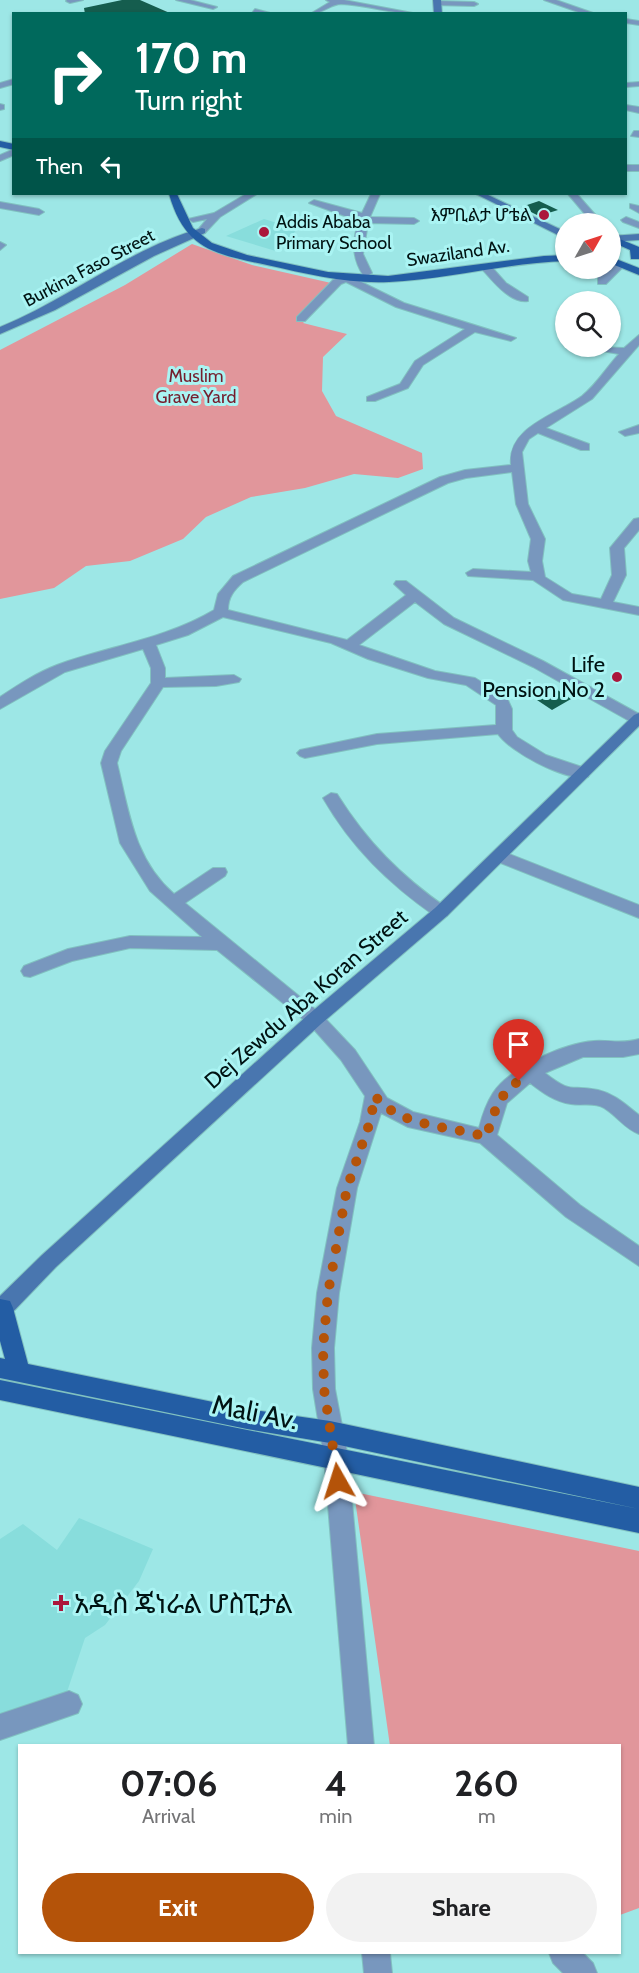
<!DOCTYPE html>
<meta charset="utf-8">
<style>
body{margin:0;font-family:Cabin,"Noto Sans Ethiopic",sans-serif;background:#f2f2f2;color:#202124;height:100vh;display:flex;flex-direction:column;font-size:22px;white-space:nowrap}
*{box-sizing:border-box;margin:0}
p{font-size:20px;color:#757577}
.icon{flex:none;width:33px;height:33px;fill:none;stroke:currentColor;stroke-width:2;stroke-linecap:round;stroke-linejoin:round}
.map{position:relative;flex:1;overflow:hidden}
.sheet{position:absolute;left:18px;top:1744px;width:603px;height:210px;display:flex;flex-direction:column;background:#fff;border-radius:0px;box-shadow:0 2px 4px #0004}
.sheet>*{flex:none}
.top-card{position:absolute;left:12px;top:12px;width:615px;height:183px;border-radius:0px;box-shadow:0 2px 4px #0004;background:#00695c;color:#fff;overflow:hidden}
.needle{width:39px;rotate:51deg}
.controls{position:absolute;left:555px;top:213px;display:grid;gap:12px}
.controls a{display:grid;place-items:center;width:66px;height:66px;border-radius:50%;background:#fff;box-shadow:0 2px 4px #0004;font-size:30px}
.pin{position:absolute;display:grid;place-items:center;width:51px;height:51px;color:#fff;margin:-62px -26px;border-radius:50% 50% 50% 0;rotate:-45deg;box-shadow:0 0 6px #0007}
.pin .icon{rotate:45deg}
.me{position:absolute;width:66px;margin:-33px;rotate:354deg;stroke-linejoin:round;filter:drop-shadow(0 0 4px #0008)}
.turn{display:flex;align-items:center;gap:21px;height:126px;padding:0 24px;font-size:27px}
.turn .icon{width:78px;height:78px;stroke-width:2.5}
.turn b{display:block;font-size:42px;line-height:51px}
.then{display:flex;align-items:center;height:57px;padding:0 24px;background:#0003;gap:12px;font-size:22px}
.eta{display:flex;justify-content:space-evenly;align-items:center;height:102px;text-align:center}
.eta b{font-size:36px;font-weight:700;line-height:42px}
.action{display:flex;gap:12px;margin-top:auto;padding:12px 24px}
.action a{flex:1;height:69px;border-radius:36px;background:#b45309;color:#fff;font-size:24px;font-weight:700;line-height:69px;text-align:center}
.action a+a{background:#f2f2f2;color:#202124}
.map>svg:first-child{display:block}
.built{fill:#88dddc}
.green{fill:#e1969b}
.building{fill:#155d4e}
.lines{fill:none;stroke-linecap:round;stroke-linejoin:round}
.street-casing{stroke:#81c1c0;stroke-width:2}
.secondary-casing{stroke:#81c1c0;stroke-width:2}
.primary-casing{stroke:#81c1c0;stroke-width:2}
.street{fill:#7897be;fill-rule:evenodd}
.secondary{fill:#4976af;fill-rule:evenodd}
.primary{fill:#235da4;fill-rule:evenodd}
.route{stroke:#b45309;stroke-width:10;stroke-dasharray:0 18}
.poi-dot{fill:#ab163b;stroke:#aaf4f3;stroke-width:2}
.labels{text-anchor:middle;dominant-baseline:central;stroke-width:6;stroke-linejoin:round;paint-order:stroke}
.far-poi-label{font-size:18px;fill:#001313;stroke:#aaf4f3;text-anchor:end}
.far-street-label{font-size:18px;fill:#001313;stroke:#aaf4f3}
.far-park-label{font-size:18px;fill:#751e2d;stroke:#aaf4f3}
.poi-label{font-size:22px;fill:#001313;stroke:#aaf4f3;text-anchor:end}
.street-label{font-size:22px;fill:#001313;stroke:#aaf4f3}
.near-street-label{font-size:27px;fill:#001313;stroke:#aaf4f3}
.near-poi-label{font-size:27px;fill:#001313;stroke:#aaf4f3;text-anchor:start}
</style>
<div class="map">
<svg width="639" height="1973" viewBox="0 0 639 1973">
<rect width="100%" height="100%" fill="#9de7e6"/>
<path class="built" d="M264 219 297 229 279 252 226 236Z
M79 1518 153 1549 139 1581 105 1625 85 1638 66 1695 0 1724V1539L23 1524 57 1550Z"/>
<path class="green" d="M192 244 252 265 340 285 303 323 347 334 323 357 322 391 336 416 422 453 423 469 398 478 354 474 305 488 251 497 206 517 183 539 130 561 86 566 54 588 0 599V350L125 285Z
M354 1492 639 1551V1908L620 1915V1746H390Z"/>
<path class="building" d="M122 0H140L172 14H85L84 8Z
M539 201 558 210 539 216 521 207Z
M556 689 571 699 552 710 537 700Z"/>
<g class="lines">
<defs>
<path id="street" d="M83 0 70 3 66 1 67 0Z
M176 0H190L217 7 213 9Z
M326 0H344L418 14C392 14 367 5 341 4 331 4 322 14 310 14L330 2Z
M544 0H556L596 14H584Z
M437 1 474 2 478 4 474 6 434 5Z
M255 9 274 14 252 13Z
M626 19 639 21V25L626 23Z
M14 79V84L0 88V83Z
M639 82V86L626 87V83Z
M0 104 4 105V109L0 110Z
M626 105 639 107V113L626 110Z
M634 131H639V137L631 136Z
M14 149V155L0 161V155Z
M626 165H639V171H626Z
M246 194H257L220 217 205 233 197 231 207 219 193 222 188 219 214 213Z
M371 194H380L370 217 414 218 419 221 414 224 368 223 363 254 372 273 367 276 363 275C351 256 352 239 360 218L345 216 309 203 314 200 362 213Z
M568 194H577L599 219 595 224H586L589 219Z
M0 202 39 209 44 212 39 215 0 208Z
M630 204 639 206V213L630 208Z
M626 217 639 222V228L623 222 621 220Z
M0 242 6 245 0 250Z
M616 263 625 265 606 284H598V277Z
M481 264H489L506 283 528 297V301C510 304 492 280 481 268Z
M347 275 404 303 516 338 511 341 475 332 423 365 408 388 375 401H367V397L400 384 415 361 465 329 396 307 346 282 341 284 305 321H297V317L333 280Z
M639 335V345L592 399 546 428 589 444V450H581L538 433 529 439 522 452 528 504 545 539 542 561 545 577 572 594 601 599 612 575 610 548 634 519 639 518V530L624 548 626 575 613 602 639 607V615L563 600 533 580 468 576 466 573 473 569 531 572 528 561 531 539 516 504 512 472 466 478 448 483 243 582C234 590 228 597 228 610L347 640 406 595 394 584 396 581H406L454 618 543 661 639 714V724L633 723 533 667 444 624 415 602 359 645 435 671 475 678 507 698 512 709V730L517 737 546 755 588 769 590 773 588 777C567 782 510 752 498 734L377 744 305 758 300 756 297 753 300 750 377 734 496 725V705L466 685 428 678 368 659 331 643 223 617 188 635 156 645 165 668V678L234 675 241 679 239 682 216 686 163 687 121 751 117 763C129 812 134 859 174 894L213 868H225L227 872 225 876 185 903 321 1014 355 1050 387 1098 413 1112 479 1128C482 1116 486 1104 493 1093 509 1068 564 1043 594 1041 610 1040 623 1044 639 1039V1054L623 1057H583L545 1073C573 1095 569 1084 598 1090 615 1094 626 1105 639 1115V1134C625 1129 617 1116 604 1108 594 1102 583 1106 571 1104 555 1102 543 1093 530 1083L507 1103 497 1135 580 1205 639 1246V1266L566 1217 480 1143 408 1127 381 1113 357 1188 339 1293 334 1348 335 1389 348 1457 374 1746H348L324 1457 313 1389 312 1348 317 1293 337 1188 360 1122 365 1096 341 1060 309 1024 217 950 130 948 72 961 30 977 24 976 21 971 24 966 68 949 130 936 202 937 150 891 120 843 101 763 105 751 151 683V668L143 649 65 672 0 709V697C18 685 36 673 57 665 109 646 165 639 214 610L218 594 233 576 440 477 465 470 511 465C507 427 556 415 582 396 596 385 607 367 619 354L574 346 624 348Z
M639 425V433L625 436 619 432Z
M331 793 337 794C367 842 401 876 447 908L450 912 447 916H435C388 883 352 848 323 798Z
M499 850 639 905V918L493 860 491 856Z
M69 1691 78 1695 82 1704 78 1713 0 1740V1714Z
M362 1953H390L392 1973H364Z
M549 1953H583L593 1963 597 1973H563L553 1963Z"/>
<path id="secondary" d="M433 0H441L442 14H434Z
M476 194H486L566 232V239Z
M202 228 205 229V233L154 256 55 310 0 334V327C69 299 130 248 202 228Z
M639 234V240L610 242V236Z
M639 713V726L447 916 321 1024 56 1267 8 1317 0 1319V1296L42 1255 309 1014 435 908 634 715Z"/>
<path id="primary" d="M0 141 14 144V150L0 147Z
M169 194H177L193 228 212 243 247 255 328 272 388 276 544 256 566 255V261C506 263 448 279 389 282 348 284 307 274 267 265 215 254 185 250 169 194Z
M610 235 639 247V259H631L630 250 610 241Z
M616 259 639 268V275L612 264V260Z
M0 1299 10 1301 13 1308 28 1364 247 1409 330 1421 639 1487V1509L330 1443 247 1429 0 1378V1358L5 1359 0 1341Z
M0 1380 639 1509V1533L0 1400Z"/>
</defs>
<use href="#street" class="street-casing"/>
<use href="#secondary" class="secondary-casing"/>
<use href="#primary" class="primary-casing"/>
<use href="#street" class="street"/>
<use href="#secondary" class="secondary"/>
<use href="#primary" class="primary"/>
</g>
<g class="lines">
<path class="route" d="M338 1481 324 1389 323 1348 328 1293 347 1188 370 1122 375 1096C399 1127 451 1126 486 1137 494 1114 498 1094 519 1081"/>
</g>
<g class="poi-dot">
<circle cx="544" cy="215" r="6"/>
<circle cx="264" cy="232" r="6"/>
<circle cx="617" cy="677" r="6"/>
<path d="M58 1594h6v6h6v6h-6v6h-6v-6h-6v-6h6z"/>
</g>
<g class="labels">
<g class="far-poi-label">
<text x="532" y="215">እምቢልታ ሆቴል</text>
<text x="276" y="222" text-anchor="start">Addis Ababa<tspan x="276" dy="21">Primary School</tspan></text>
</g>
<g class="far-street-label">
<text transform="translate(458 253) rotate(-8)">Swaziland Av.</text>
<text transform="translate(89 268) rotate(-28)">Burkina Faso Street</text>
</g>
<g class="far-park-label">
<text x="196" y="376">Muslim<tspan x="196" dy="21">Grave Yard</tspan></text>
</g>
<g class="poi-label">
<text x="605" y="664">Life<tspan x="605" dy="25">Pension No 2</tspan></text>
</g>
<g class="street-label">
<text transform="translate(306 999) rotate(-41)">Dej Zewdu Aba Koran Street</text>
</g>
<g class="near-street-label">
<text transform="translate(255 1412) rotate(11)">Mali Av.</text>
</g>
<g class="near-poi-label">
<text x="74" y="1603">አዲስ ጄነራል ሆስፒታል</text>
</g>
</g>
</svg>
<div class="controls">
<a><svg class="needle" viewBox="-14 -14 28 28"><path d="M0-13l5 13h-10z" fill="#e53935"/><path d="M0 13l5-13h-10z" fill="#757577"/></svg></a>
<a><svg class="icon" aria-label="search" viewBox="0 0 24 24"><circle cx="10" cy="10" r="6"/><path d="M15 15l6 6"/></svg></a>
</div>
<div class="pin" style="left:519px;top:1081px;background:#d93025"><svg class="icon" aria-label="arrive" viewBox="0 0 24 24"><path d="M6 21V4h12l-3 4 3 4H6"/></svg></div>
<svg class="me" style="left:338px;top:1481px" viewBox="-20 -20 40 40"><path d="M0-17L14 15 0 8-14 15z" fill="#b45309" stroke="#fff" stroke-width="4"/></svg>
<div class="top-card">
<div class="turn"><svg class="icon" aria-label="right" viewBox="0 0 24 24"><path d="M7 20v-9h11M14 6l5 5-5 5"/></svg><div><b>170 m</b>Turn right</div></div>
<div class="then">Then<svg class="icon" aria-label="left" viewBox="0 0 24 24"><path d="M17 20v-9H6M10 6l-5 5 5 5"/></svg></div>
</div>
<section class="sheet">
<div class="eta">
<div><b>07:06</b><p>Arrival</p></div>
<div><b>4</b><p>min</p></div>
<div><b>260</b><p>m</p></div>
</div>
<div class="action"><a>Exit</a><a>Share</a></div>
</section>
</div>
